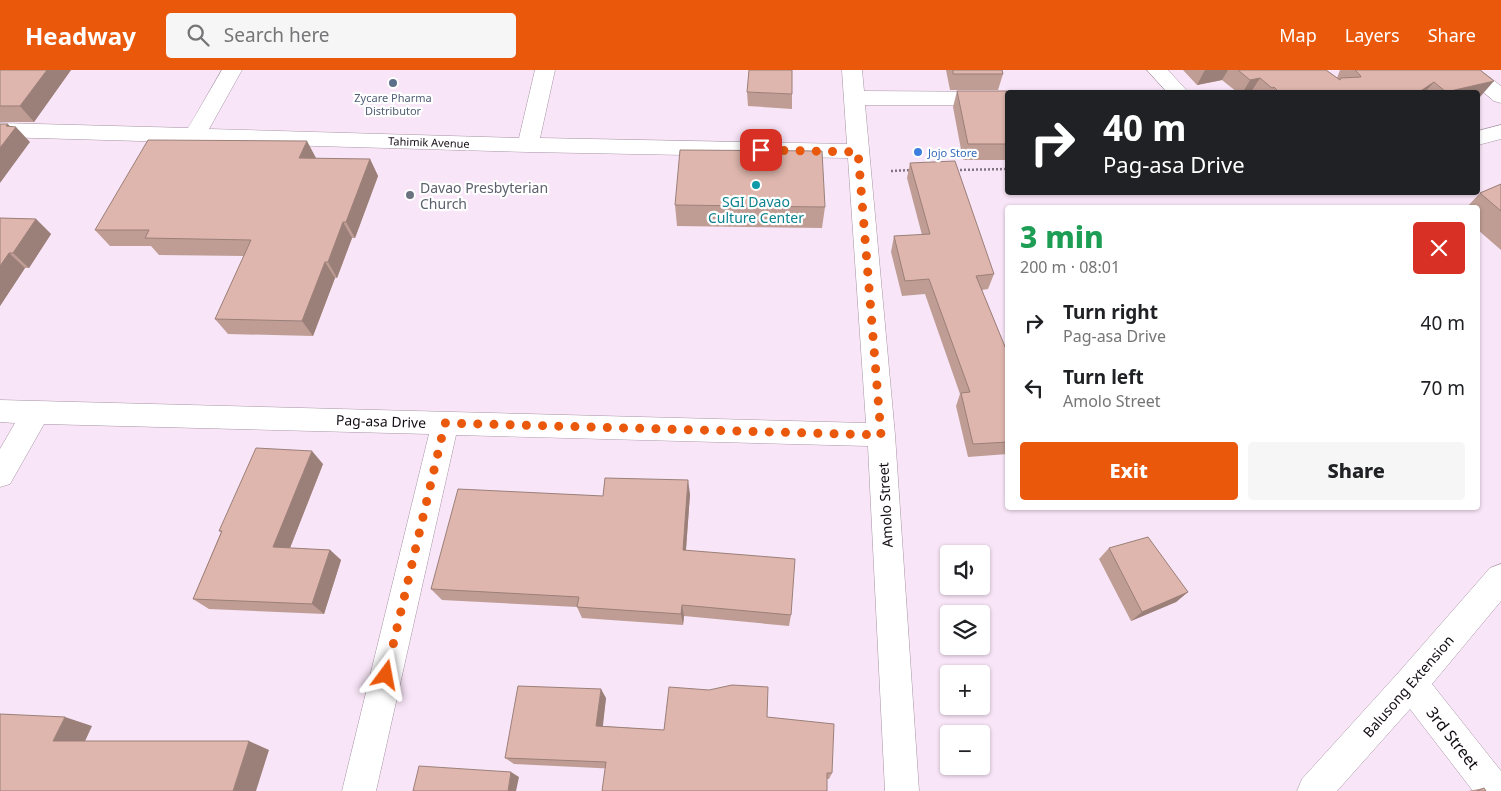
<!DOCTYPE html>
<meta charset="utf-8">
<style>
body{margin:0;font-family:"Noto Sans",sans-serif;background:#f6f6f6;color:#202124;height:100vh;display:flex;flex-direction:column;font-size:19px;white-space:nowrap}
*{box-sizing:border-box;margin:0}
p{font-size:16px;color:#757577}
.icon{flex:none;width:28px;height:28px;fill:none;stroke:currentColor;stroke-width:2;stroke-linecap:round;stroke-linejoin:round}
.map{position:relative;flex:1;overflow:hidden}
.drawer{position:absolute;left:1005px;top:135px;width:475px;height:305px;display:flex;flex-direction:column;background:#fff;border-radius:5px;box-shadow:0 1px 4px #0004}
.drawer>*{flex:none}
.hud{position:absolute;left:1005px;top:20px;width:475px;height:105px;border-radius:5px;box-shadow:0 1px 4px #0004;background:#202124;color:#fff;overflow:hidden}
.buttons{position:absolute;left:940px;top:475px;display:grid;gap:10px}
.buttons a{display:grid;place-items:center;width:50px;height:50px;border-radius:5px;background:#fff;box-shadow:0 1px 4px #0004;font-size:25px}
.pin{position:absolute;display:grid;place-items:center;width:42px;height:42px;color:#fff;margin:-21px;border-radius:10px;box-shadow:0 2px 8px #0006}
.me{position:absolute;width:55px;margin:-28px;rotate:13deg;stroke-linejoin:round;filter:drop-shadow(0 0 4px #0008)}
.turn{display:flex;align-items:center;gap:18px;height:105px;padding:0 15px;font-size:22px}
.turn .icon{width:65px;height:65px;stroke-width:2.5}
.turn b{display:block;font-size:35px;line-height:42px}
.round{display:grid;place-items:center;flex:none;width:52px;height:52px;border-radius:5px;background:#f6f6f6}
.headline{display:flex;align-items:center;justify-content:space-between;height:85px;padding:0 15px}
h1{font-size:30px;font-weight:800;line-height:38px;color:#1e9e55}
.cta{display:flex;gap:10px;margin-top:auto;padding:10px 15px}
.cta a{flex:1;height:58px;border-radius:5px;background:#ea580c;color:#fff;font-size:20px;font-weight:800;line-height:58px;text-align:center}
.cta a+a{background:#f6f6f6;color:#202124}
ul{padding:0;list-style:none}
li{display:flex;align-items:center;gap:15px;height:65px;padding:0 15px}
li div{flex:1}
li b{display:block;font-size:19px}
li em{font-style:normal}
header{display:flex;align-items:center;gap:30px;box-sizing:border-box;height:70px;padding:0 25px;background:#ea580c;color:#fff}
header strong{font-size:24px}
nav{display:flex;gap:28px;margin-inline-start:auto;font-size:18px}
.search{width:350px;height:45px;background:#f6f6f6;display:flex;align-items:center;gap:12px;box-sizing:border-box;padding:0 18px;border-radius:5px;color:#757577;font-size:19px}
.map>svg:first-child{display:block}
.lines{fill:none;stroke-linecap:round;stroke-linejoin:round}
.minor-casing{stroke:#a694a4;stroke-width:1}
.path{stroke:#807480;stroke-width:2.5;stroke-dasharray:2 2;stroke-linecap:butt}
.minor{fill:#fff;fill-rule:evenodd}
.wall{fill:#bf9d95}
.shaded-wall{fill:#9b7f79}
.building{fill:#deb6ad;stroke:#9b7f79}
.route{stroke:#ea580c;stroke-width:9;stroke-dasharray:0 16.2}
.service-dot{fill:#5c6f8a;stroke:#fff;stroke-width:2}
.shop-dot{fill:#3f7fe0;stroke:#fff;stroke-width:2}
.culture-dot{fill:#0f9aa8;stroke:#fff;stroke-width:2}
.worship-dot{fill:#6b7280;stroke:#fff;stroke-width:2}
.labels{text-anchor:middle;dominant-baseline:central;stroke-width:4.5;stroke-linejoin:round;paint-order:stroke}
.far-service-label{font-size:11px;fill:#4e5e75;stroke:#fff}
.far-street-label{font-size:11px;fill:#120c12;stroke:#fff}
.far-shop-label{font-size:11px;fill:#366cbe;stroke:#fff;text-anchor:start}
.worship-label{font-size:14px;fill:#5b616d;stroke:#fff;text-anchor:start}
.culture-label{font-size:14px;fill:#0d838f;stroke:#fff}
.street-label{font-size:14px;fill:#120c12;stroke:#fff}
.near-street-label{font-size:16px;fill:#120c12;stroke:#fff}
</style>
<header>
<strong>Headway</strong>
<div class="search"><svg class="icon" aria-label="search" viewBox="0 0 24 24"><circle cx="10" cy="10" r="6"/><path d="M15 15l6 6"/></svg>Search here</div>
<nav><a>Map</a><a>Layers</a><a>Share</a></nav>
</header>
<div class="map">
<svg width="1501" height="721" viewBox="0 0 1501 721">
<rect width="100%" height="100%" fill="#f8e5f7"/>
<g class="lines">
<defs>
<path id="minor" d="M222 0H242L209 59 519 68 535 0H555L540 68 847 74 842 0H862L864 21 1012 22H1008V35H865L895 365 919 721H885L868 376 456 365 376 721H342L429 364 44 354 10 414 0 417V379L15 353 0 352V330L866 353 848 88 528 82 0 67V53L188 58Z
M1147 0H1168L1188 22H1167Z
M1457 0H1480L1501 16V33L1494 31Z
M1501 55V69L1478 75V61Z
M1501 494V531L1432 614 1501 701V721H1473L1410 639 1337 721H1297L1302 709 1399 602 1490 498Z"/>
</defs>
<use href="#minor" class="minor-casing"/>
<path class="path" d="M956 100 1008 99
M891 101 912 100"/>
<use href="#minor" class="minor"/>
</g>
<path class="wall" d="M0 0H71L34 52H0Z
M946 0H1002L1003 4 998 20H950Z
M1183 0H1326L1337 8 1340 0H1480V27L1478 22H1237L1222 10 1197 15Z
M957 21 1008 22V90H963L953 37Z
M747 22 792 24V39L748 36Z
M316 88V89H370L378 106 355 168H352L337 208H335L313 266 228 264 215 249 244 186 159 185 151 176H110L95 160Z
M910 93 994 204 988 219 982 220 1008 284V384L968 387 956 336 960 324 925 224 902 226 891 182 894 166 922 165 907 108Z
M1501 114V180L1478 160V138H1466L1480 123Z
M675 135 825 137 822 158 677 156Z
M0 148 36 149 51 164 29 198H25L0 236Z
M323 394 290 478 330 480 341 490 324 544 209 539 193 529 221 462 219 461Z
M690 424 686 480 791 545 789 556 684 546 683 555 582 548 577 537 442 530 431 519 603 426Z
M1109 478 1188 522 1176 532 1131 551 1099 489Z
M606 628 602 656 664 660 767 647 832 703 829 709 514 694 505 688Z
M1484 718 1486 721H1468Z"/>
<path class="shaded-wall" d="M47 0H71L34 52 20 36Z
M1205 0H1228L1222 10 1197 15Z
M1260 8 1251 22H1243L1250 10Z
M1494 11 1480 27 1478 28V22H1445H1446Z
M1434 12 1425 22H1419Z
M8 54 13 60 16 57 30 72 0 113V78L6 56Z
M307 71 316 88 309 105 299 88Z
M370 89 378 106 355 168 346 152Z
M36 149 51 164 29 198 13 183Z
M343 152 352 168 337 208 328 192Z
M9 183 25 198 0 236V196Z
M325 192 335 208 313 266 302 251Z
M312 381 323 394 286 488 273 477Z
M688 410 690 424 685 492 683 480Z
M330 480 341 490 324 544 312 534Z
M1188 522 1176 532 1131 551 1142 542Z
M682 535 684 546 683 555 681 544Z
M601 619 606 628 602 664 596 656Z
M65 647 92 656 81 680 53 671Z
M249 671 269 680 256 721H233Z
M511 702 519 707 516 721H508Z"/>
<path class="building" d="M0 0H47L20 36H0Z
M749 0H792V24L747 22Z
M953 0H1002L1003 4H953Z
M1238 0H1326L1340 10 1341 8 1361 7 1360 5 1355 0H1480L1494 11 1446 22 1434 12 1419 22H1279L1274 17 1272 18 1260 8 1250 10Z
M957 21H1007L1008 74H968Z
M0 54H8L6 56 16 57 0 78Z
M148 70 307 71 299 88 370 89 346 152H343L328 192H325L302 251 215 249 251 170 145 168 149 160H95Z
M680 80 822 81 825 137 675 135Z
M955 91 994 204 976 206 1008 284V372L973 374 961 323 970 322 929 209 905 211 894 166 930 164 910 93Z
M1501 114V141L1480 123Z
M0 148 36 149 13 183H9L0 196Z
M256 378 312 381 273 477 330 480 312 534 193 529 222 461H219Z
M605 408 688 410 683 480 795 489 791 545 682 535 681 544 577 537 579 527 431 519 458 419 603 426Z
M1148 467 1188 522 1142 542 1109 478Z
M732 615 768 617 767 647 834 654 832 703H827V721H602L606 692 505 688 518 616 601 619 596 656 664 660 669 617 709 620Z
M0 644 65 647 53 671H249L233 721H0Z
M419 696 511 702 508 721H413Z
M1484 718 1486 721H1477Z"/>
<g class="lines">
<path class="route" d="M386 605 445 353 881 365 858 82 761 80"/>
</g>
<circle class="service-dot" cx="393" cy="13" r="5"/>
<circle class="shop-dot" cx="918" cy="82" r="5"/>
<circle class="culture-dot" cx="756" cy="115" r="5"/>
<circle class="worship-dot" cx="410" cy="125" r="5"/>
<g class="labels">
<g class="far-service-label">
<text x="393" y="27">Zycare Pharma<tspan x="393" dy="13">Distributor</tspan></text>
</g>
<g class="far-street-label">
<text transform="translate(429 72) rotate(2)">Tahimik Avenue</text>
</g>
<g class="far-shop-label">
<text x="928" y="82">Jojo Store</text>
</g>
<g class="worship-label">
<text x="420" y="117">Davao Presbyterian<tspan x="420" dy="16">Church</tspan></text>
</g>
<g class="culture-label">
<text x="756" y="131">SGI Davao<tspan x="756" dy="16">Culture Center</tspan></text>
</g>
<g class="street-label">
<text transform="translate(381 351) rotate(2)">Pag-asa Drive</text>
<text transform="translate(885 435) rotate(-93)">Amolo Street</text>
<text transform="translate(1408 616) rotate(-49)">Balusong Extension</text>
</g>
<g class="near-street-label">
<text transform="translate(1453 668) rotate(52)">3rd Street</text>
</g>
</g>
</svg>
<div class="buttons">
<a><svg class="icon" aria-label="sound" viewBox="0 0 24 24"><path d="M4 9h4l5-4v14l-5-4H4zM17 9q2 3 0 6"/></svg></a>
<a><svg class="icon" aria-label="layers" viewBox="0 0 24 24"><path d="M12 4l9 5-9 5-9-5zM3 14l9 5 9-5"/></svg></a>
<a>+</a>
<a>−</a>
</div>
<div class="pin" style="left:761px;top:80px;background:#d93025"><svg class="icon" aria-label="arrive" viewBox="0 0 24 24"><path d="M6 21V4h12l-3 4 3 4H6"/></svg></div>
<svg class="me" style="left:386px;top:605px" viewBox="-20 -20 40 40"><path d="M0-17L14 15 0 8-14 15z" fill="#ea580c" stroke="#fff" stroke-width="4"/></svg>
<div class="hud">
<div class="turn"><svg class="icon" aria-label="right" viewBox="0 0 24 24"><path d="M7 20v-9h11M14 6l5 5-5 5"/></svg><div><b>40 m</b>Pag-asa Drive</div></div>
</div>
<section class="drawer">
<div class="headline"><div><h1>3 min</h1><p>200 m · 08:01</p></div><a class="round" style="background:#d93025;color:#fff"><svg class="icon" aria-label="close" viewBox="0 0 24 24"><path d="M6 6l12 12M18 6L6 18"/></svg></a></div>
<ul>
<li><svg class="icon" aria-label="right" viewBox="0 0 24 24"><path d="M7 20v-9h11M14 6l5 5-5 5"/></svg><div><b>Turn right</b><p>Pag-asa Drive</p></div><em>40 m</em></li>
<li><svg class="icon" aria-label="left" viewBox="0 0 24 24"><path d="M17 20v-9H6M10 6l-5 5 5 5"/></svg><div><b>Turn left</b><p>Amolo Street</p></div><em>70 m</em></li>
</ul>
<div class="cta"><a>Exit</a><a>Share</a></div>
</section>
</div>
